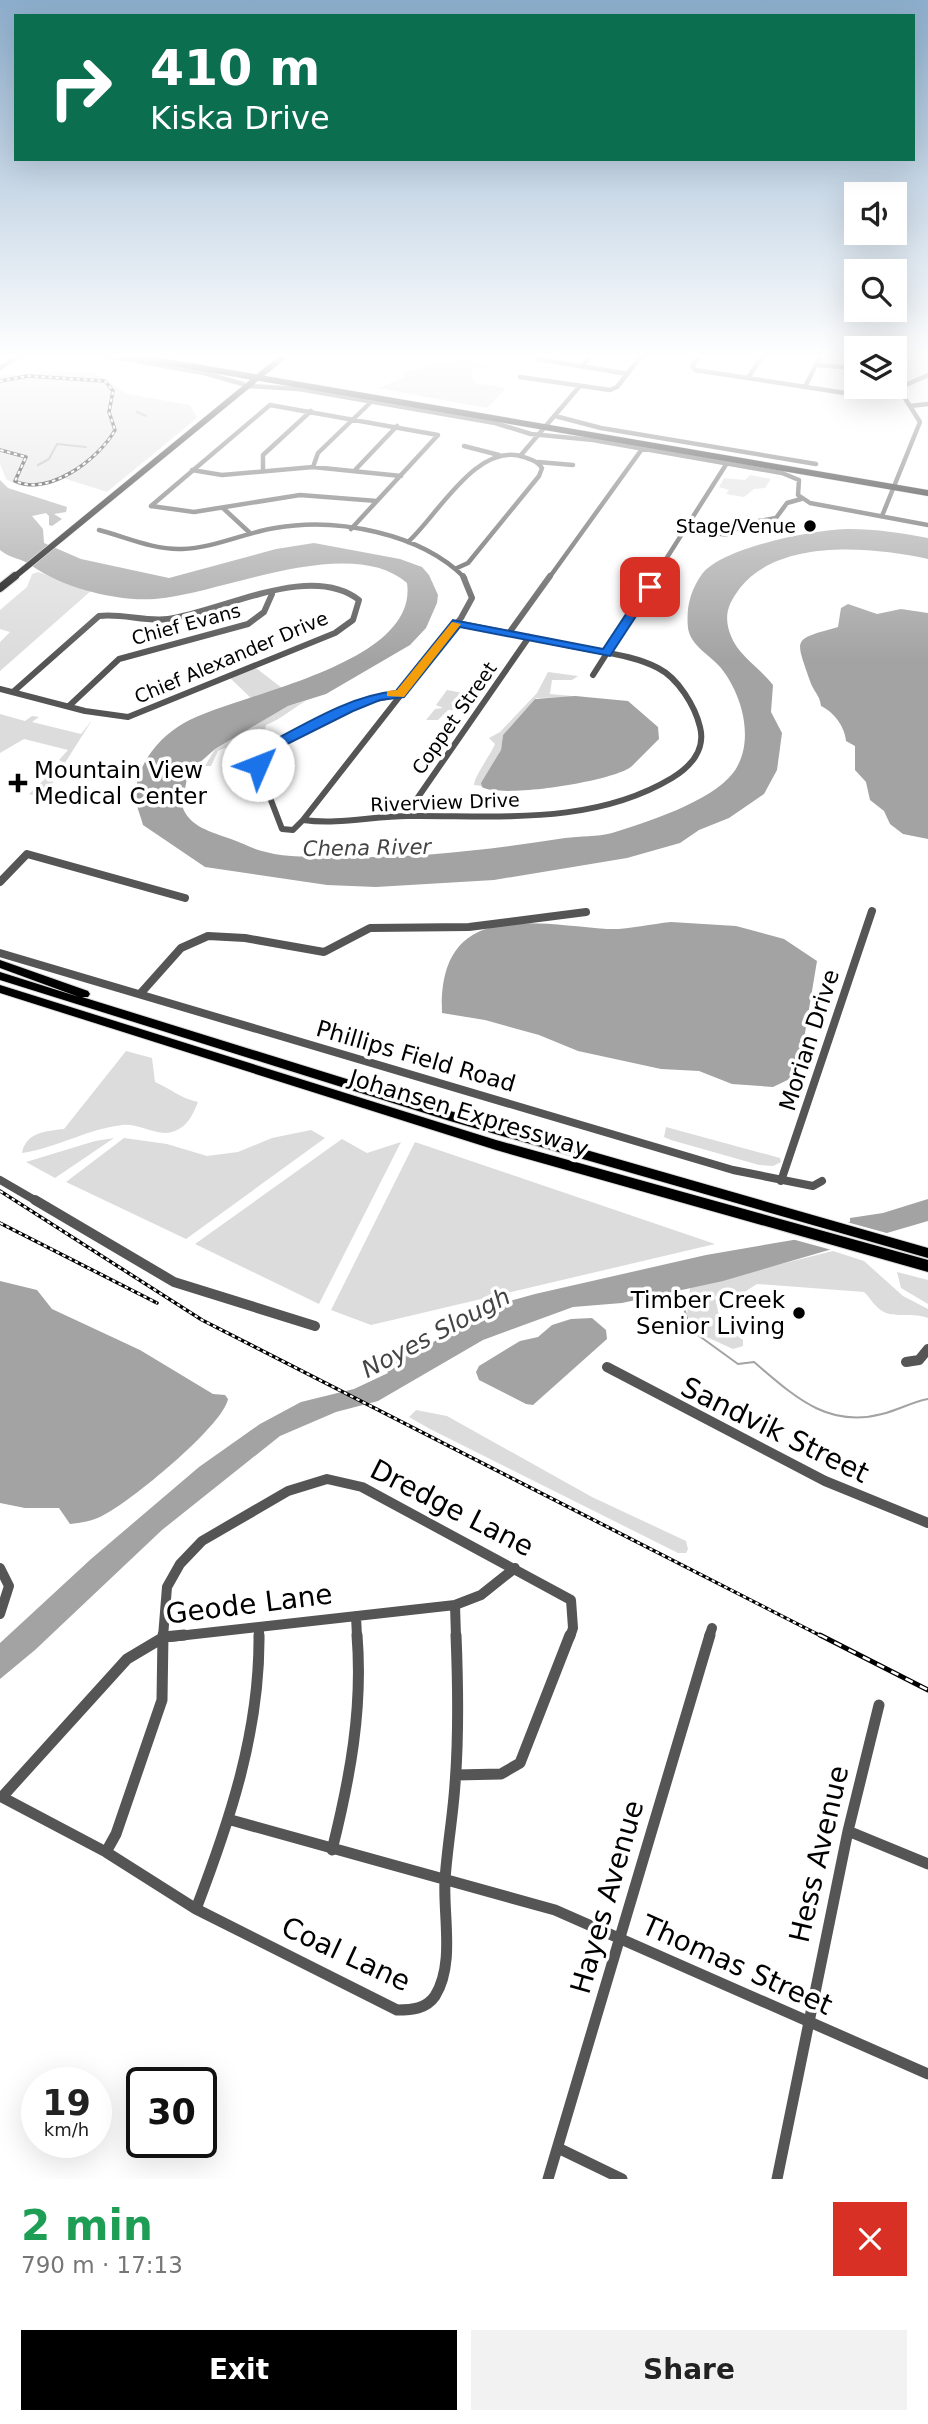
<!DOCTYPE html>
<meta charset="utf-8">
<style>
body{margin:0;font-family:"DejaVu Sans",sans-serif;background:#f2f2f2;color:#222;height:100vh;display:flex;flex-direction:column;font-size:26px;white-space:nowrap}
*{box-sizing:border-box;margin:0}
p{font-size:23px;color:#767676}
.icon{flex:none;width:38px;height:38px;fill:none;stroke:currentColor;stroke-width:2;stroke-linecap:round;stroke-linejoin:round}
.map{position:relative;height:2179px;overflow:hidden}
.panel{display:flex;flex-direction:column;background:#fff;flex:1}
.panel>*{flex:none}
.guide{position:absolute;left:14px;top:14px;width:901px;height:147px;border-radius:0px;box-shadow:0 7px 28px #0002;background:#0b6e4f;color:#fff;overflow:hidden}
.controls{position:absolute;left:844px;top:182px;display:grid;gap:14px}
.controls a{display:grid;place-items:center;width:63px;height:63px;border-radius:0px;background:#fff;box-shadow:0 7px 28px #0002;font-size:35px}
.speed{position:absolute;left:21px;top:2067px;display:flex;gap:14px;font-size:35px;font-weight:700;text-align:center}
.speed>*{display:grid;place-content:center;width:91px;height:91px;border-radius:50%;background:#fff;box-shadow:0 7px 28px #0002;line-height:1}
.speed small{font-size:18px;font-weight:400}
.speed .limit{border:4px solid #111;border-radius:10px;background:#fff;color:#111}
.pin{position:absolute;display:grid;place-items:center;width:60px;height:60px;color:#fff;margin:-30px;border-radius:14px;box-shadow:0 4px 10px #0006}
.me{position:absolute;width:77px;margin:-38px;rotate:46deg;stroke-linejoin:round;filter:drop-shadow(0 0 5px #0008)}
.turn{display:flex;align-items:center;gap:24px;height:147px;padding:0 21px;font-size:32px}
.turn .icon{width:91px;height:91px;stroke-width:2.5}
.turn b{display:block;font-size:49px;line-height:60px}
.round{display:grid;place-items:center;flex:none;width:74px;height:74px;border-radius:0px;background:#f2f2f2}
.head{display:flex;align-items:center;justify-content:space-between;height:119px;padding:0 21px}
h1{font-size:42px;font-weight:600;line-height:52px;color:#1e9e55}
.button{display:flex;gap:14px;margin-top:auto;padding:14px 21px}
.button a{flex:1;height:80px;border-radius:0px;background:#000;color:#fff;font-size:28px;font-weight:600;line-height:80px;text-align:center}
.button a+a{background:#f2f2f2;color:#222}
.map>svg:first-child{display:block}
.green{fill:#dcdcdc}
.water{fill:#a3a3a3}
.pier{fill:#fff}
.lines{fill:none;stroke-linecap:round;stroke-linejoin:round}
.stream{stroke:#a3a3a3;stroke-width:2}
.major-far1-casing{stroke:#dbdbdb;stroke-width:7}
.major-casing{stroke:#dbdbdb;stroke-width:10}
.highway-casing{stroke:#dbdbdb;stroke-width:2}
.minor-far4{stroke:#555;stroke-width:4.5}
.minor-far3{stroke:#555;stroke-width:6}
.minor-far2{stroke:#555;stroke-width:8}
.minor-far1{stroke:#555;stroke-width:10}
.minor{stroke:#555;stroke-width:11}
.major-far1{stroke:#000;stroke-width:6}
.major{stroke:#000;stroke-width:8}
.highway{fill:#000;fill-rule:evenodd}
.rail-far1-casing{stroke:#000;stroke-width:3.5}
.rail-casing{stroke:#000;stroke-width:5}
.rail-far1{stroke:#fff;stroke-width:2;stroke-dasharray:3.5;stroke-linecap:butt}
.rail{stroke:#fff;stroke-width:2.5;stroke-dasharray:8;stroke-linecap:butt}
.route{fill:#1a73e8;stroke:#114b97;stroke-width:2}
.slow{fill:#f59e0b}
.poi-dot{fill:#000;stroke:#fff;stroke-width:2.5}
.labels{text-anchor:middle;dominant-baseline:central;stroke-width:7;stroke-linejoin:round;paint-order:stroke}
.far-poi-label{font-size:19px;fill:#000;stroke:#fff;text-anchor:end}
.far-street-label{font-size:19px;fill:#000;stroke:#fff}
.far-water-label{font-size:21px;font-style:italic;fill:#444;stroke:#fff}
.poi-label{font-size:23px;fill:#000;stroke:#fff;text-anchor:start}
.street-label{font-size:23px;fill:#000;stroke:#fff}
.water-label{font-size:24px;font-style:italic;fill:#444;stroke:#fff}
.near-street-label{font-size:28px;fill:#000;stroke:#fff}
</style>
<div class="map">
<svg width="928" height="2179" viewBox="0 0 928 2179">
<rect width="100%" height="100%" fill="#fff"/>
<path class="green" d="M463 359 490 366 474 368 471 376 475 383 506 388 487 408 377 388 404 378V372Z
M41 371 95 373 127 394 190 405 197 418 107 492 63 478C42 488 26 491 6 479L0 464V375L39 374Z
M750 475 771 479 765 488 754 489 744 497 726 494 729 490 719 487 724 478 745 480Z
M38 572 92 590 0 671V642L10 632 0 629V610L27 587 32 574Z
M256 668 282 688 252 699 230 678Z
M548 672 578 676 572 680H552L550 694 583 697 536 698 503 735 501 750 482 786 474 785C474 777 491 754 495 744L489 738 500 732 537 693Z
M447 690 463 693 451 703 461 710H448L438 720H426L435 709 443 708 436 705Z
M306 701C291 709 283 718 266 725L265 729H259L251 736 245 735V739L218 751 211 766H205L215 749 288 706Z
M0 714 25 721 32 716 39 717 32 722 81 734 92 720 43 798 29 794 63 762 59 760 68 750 24 739 0 753Z
M126 1051 152 1058 155 1082C171 1089 180 1098 198 1102 193 1114 189 1125 175 1131 158 1138 140 1123 122 1125 87 1129 57 1148 22 1153 26 1132 46 1131 64 1129Z
M666 1127 780 1158 781 1162 773 1166 759 1165 671 1140 664 1137Z
M311 1130 325 1138 186 1239 66 1182 124 1138 167 1144 207 1156 238 1152 272 1138Z
M114 1138 55 1178 26 1162 95 1141Z
M342 1139 367 1153 401 1142 319 1304 195 1244Z
M415 1142 715 1244 371 1325 331 1310Z
M833 1251 864 1261 903 1296 928 1309V1318C912 1312 896 1318 884 1312 874 1307 871 1298 864 1292L757 1284 743 1293 719 1294 715 1297 721 1325 743 1340V1346L733 1349 700 1334 687 1315 690 1287Z
M897 1272 928 1280V1304L901 1288Z
M416 1410 447 1416 592 1497 686 1541 688 1549 686 1553H678L430 1429 409 1417Z"/>
<path class="water" d="M0 480 8 488 67 507 66 512 54 514 62 519 52 526 49 525V516L46 513 32 516 43 529 44 543 81 559 169 578 276 549 314 543 400 559 422 567 429 575 438 595 437 603 426 628 410 645 326 694 288 706 215 749 188 773 182 805C188 827 212 832 231 839 243 843 254 850 266 852 288 858 311 856 334 857 411 859 489 850 565 838 580 836 597 837 612 833 644 823 711 802 733 773 755 744 744 697 721 668 711 656 690 645 688 628 686 608 690 591 702 574 723 547 816 529 850 529 876 529 902 533 928 538V559C871 547 780 538 740 588 728 604 723 616 731 636 738 655 761 669 773 685L771 712 782 733 777 770 764 794 729 818 699 830 680 843 627 858 494 880 376 887 327 885 205 867 143 825C140 813 134 803 136 790 139 761 160 737 184 723 234 694 419 666 407 583 352 535 228 590 164 598 124 604 65 589 32 566 22 558 11 559 0 550Z
M848 604 877 614 901 609 928 613V839L903 834 890 824 884 811 870 800 866 782 855 770V746L846 741C845 727 834 712 821 706 820 695 813 691 810 681 795 637 792 640 838 627L841 608Z
M575 696 628 701 658 727 659 739C650 748 641 757 632 766 616 781 501 799 482 787L481 783 501 750 503 735 535 699Z
M671 922 736 926 784 939 817 961 798 1075 773 1087 732 1084 699 1071 661 1069 578 1051 539 1035 485 1020 442 1013C438 901 529 923 607 929 627 930 650 924 671 922Z
M928 1199V1221L723 1281 622 1303 573 1307 483 1340 378 1401 336 1412 280 1436 162 1530 35 1650 0 1679V1643L91 1559 199 1467 260 1424 301 1402 354 1389 388 1373 384 1363 389 1352 415 1353 440 1338 492 1315 503 1303 535 1294 706 1255 793 1240 850 1222V1218L883 1213Z
M0 1281 37 1290 52 1309 140 1350 213 1394 225 1395 228 1399C223 1426 129 1503 102 1516 92 1521 81 1523 70 1524L59 1508H25L0 1503Z
M592 1318 606 1330 607 1339 533 1405 526 1404 479 1380 476 1372 479 1366 520 1341 538 1337 552 1325 571 1319Z"/>
<path class="pier" d="M843 1221 894 1235 839 1252 788 1238Z"/>
<g class="lines">
<path class="stream" d="M137 412 146 416
M38 465 49 459 57 444 86 447
M678 1290 691 1330 738 1364 754 1362C793 1395 827 1429 882 1414 898 1410 912 1402 928 1399"/>
<defs>
<path id="major-far1" d="M126 355 928 493
M13 578 285 355"/>
<path id="major" d="M0 588 15 576"/>
<path id="highway" d="M0 960 88 991 90 994 88 997H82L450 1111 928 1248V1258L450 1121 0 980V972L79 997 0 968Z
M0 985 496 1140 928 1260V1272L496 1150 0 993Z"/>
</defs>
<use href="#major-far1" class="major-far1-casing"/>
<use href="#major" class="major-casing"/>
<use href="#highway" class="highway-casing"/>
<path class="minor-far4" d="M101 355 204 373 243 384
M700 355 692 366 695 370 845 393 901 392
M894 356 897 355
M538 359 628 374
M816 365 856 368
M582 366 591 355
M0 368 20 355
M520 377 610 390 617 387 642 355
M748 378 763 355
M249 386 299 389 495 423 531 434 593 440 782 473 799 480 798 495 810 503 928 525
M805 387 821 355
M901 392V387L928 375
M910 406 928 404
M555 416 601 428 816 464
M464 446 499 455
M521 455 579 387
M538 462 573 465
M313 467 318 453 371 402
M356 469 397 426
M192 470 222 475 313 467 401 476
M263 471V455L311 411
M151 506 270 405 438 435 351 529
M151 506 194 512 300 495 377 501
M223 508 250 533
M882 516 920 422 901 392
M686 529 729 535 742 524 776 518 787 503 801 499
M99 530C126 537 153 550 182 549 214 548 244 533 275 528 336 517 421 533 465 578
M408 542C438 515 477 441 524 457 532 460 537 461 542 468L539 476 468 563 457 568
M549 578 642 449
M654 578 727 463"/>
<path class="minor-far3" d="M509 633 550 576
M593 675 656 576
M0 689 85 711 128 717 335 633 353 620 359 600C310 562 224 611 168 619 145 622 122 613 99 616L13 692
M400 694 362 702 260 754 259 769 282 829 293 830 303 820 461 618 472 598 463 576
M69 706 119 659 248 624 264 612 272 594
M405 816 529 637
M303 820C339 825 373 816 408 816 498 815 592 826 672 778 690 767 706 750 700 727 695 706 678 678 658 668 635 656 607 653 582 648 540 640 499 631 457 623
M26 855H31"/>
<path class="minor-far2" d="M0 882 27 854 185 898
M0 953 733 1170 813 1186 822 1181
M140 994 181 948 208 936 245 938 324 952 370 928 469 927 586 912
M0 1180 38 1202
M781 1181 872 911"/>
<path class="minor-far1" d="M35 1200 174 1282 315 1326
M906 1362 919 1360 928 1349
M607 1367 825 1481 928 1523
M0 1568 9 1586 0 1614
M455 1605 456 1637
M455 1605 481 1595 515 1568
M356 1616 357 1637
M259 1627V1637
M163 1637 167 1587 180 1564 202 1541 288 1491 327 1479 362 1487 571 1600 573 1628 570 1637
M169 1637 455 1605
M709 1637 712 1628"/>
<path class="minor" d="M184 1635 164 1637 127 1659 2 1797 106 1852 196 1909 397 2010C412 2010 426 2009 435 1996 455 1964 443 1916 445 1880 447 1848 453 1816 455 1784 459 1735 458 1684 456 1635
M456 1775 501 1774 520 1763 570 1635
M231 1820 555 1910 928 2074
M848 1831 928 1864
M332 1850C350 1778 363 1709 357 1635
M106 1852 116 1834 162 1700 163 1635
M196 1909C230 1820 260 1731 259 1635
M558 2148 622 2179
M548 2179 710 1635
M777 2179 848 1831 879 1705"/>
<use href="#major-far1" class="major-far1"/>
<use href="#major" class="major"/>
<use href="#highway" class="highway"/>
<defs>
<path id="rail-far1" d="M0 381 28 376 105 381 113 391 109 412 115 430C99 459 48 497 15 481L26 457 0 450
M0 1191 202 1320 823 1637
M0 1223 157 1303"/>
<path id="rail" d="M820 1635 928 1690"/>
</defs>
<use href="#rail-far1" class="rail-far1-casing"/>
<use href="#rail" class="rail-casing"/>
<use href="#rail-far1" class="rail-far1"/>
<use href="#rail" class="rail"/>
</g>
<linearGradient id="sky" x2="0" y2="1"><stop stop-color="#8cadcc"/><stop offset="0.54" stop-color="#fff"/><stop offset="1" stop-color="#fff" stop-opacity="0"/></linearGradient>
<rect width="928" height="660" fill="url(#sky)"/>
<path class="route" d="M650 583 655 587 610 656 460 627 404 697 380 700 353 711 267 754 262 767 251 765 257 749C301 727 347 696 396 691L453 620 603 649 646 584Z"/>
<path class="slow" d="M452 622 461 624 404 697 387 696V691L397 690Z"/>
<g class="poi-dot">
<circle cx="810" cy="526" r="7"/>
<path d="M14.5 772.5h7v7h7v7h-7v7h-7v-7h-7v-7h7z"/>
<circle cx="799" cy="1313" r="7"/>
</g>
<g class="labels">
<g class="far-poi-label">
<text x="796" y="526">Stage/Venue</text>
</g>
<g class="far-street-label">
<text transform="translate(186 624) rotate(-15)">Chief Evans</text>
<text transform="translate(231 657) rotate(-23)">Chief Alexander Drive</text>
<text transform="translate(454 718) rotate(-55)">Coppet Street</text>
<text transform="translate(445 802) rotate(-2)">Riverview Drive</text>
</g>
<g class="far-water-label">
<text transform="translate(367 848) rotate(-1)">Chena River</text>
</g>
<g class="poi-label">
<text x="34" y="770">Mountain View<tspan x="34" dy="26">Medical Center</tspan></text>
<text x="785" y="1300" text-anchor="end">Timber Creek<tspan x="785" dy="26">Senior Living</tspan></text>
</g>
<g class="street-label">
<text transform="translate(809 1040) rotate(-72)">Morian Drive</text>
<text transform="translate(416 1056) rotate(16)">Phillips Field Road</text>
<text transform="translate(469 1113) rotate(17)">Johansen Expressway</text>
</g>
<g class="water-label">
<text transform="translate(436 1333) rotate(-28)">Noyes Slough</text>
</g>
<g class="near-street-label">
<text transform="translate(775 1430) rotate(26)">Sandvik Street</text>
<text transform="translate(452 1508) rotate(27)">Dredge Lane</text>
<text transform="translate(249 1604) rotate(-7)">Geode Lane</text>
<text transform="translate(819 1854) rotate(-77)">Hess Avenue</text>
<text transform="translate(607 1897) rotate(-74)">Hayes Avenue</text>
<text transform="translate(346 1954) rotate(25)">Coal Lane</text>
<text transform="translate(737 1965) rotate(24)">Thomas Street</text>
</g>
</g>
</svg>
<div class="controls">
<a><svg class="icon" aria-label="sound" viewBox="0 0 24 24"><path d="M4 9h4l5-4v14l-5-4H4zM17 9q2 3 0 6"/></svg></a>
<a><svg class="icon" aria-label="search" viewBox="0 0 24 24"><circle cx="10" cy="10" r="6"/><path d="M15 15l6 6"/></svg></a>
<a><svg class="icon" aria-label="layers" viewBox="0 0 24 24"><path d="M12 4l9 5-9 5-9-5zM3 14l9 5 9-5"/></svg></a>
</div>
<div class="speed"><div>19<small>km/h</small></div><div class="limit">30</div></div>
<div class="pin" style="left:650px;top:587px;background:#d93025"><svg class="icon" aria-label="arrive" viewBox="0 0 24 24"><path d="M6 21V4h12l-3 4 3 4H6"/></svg></div>
<svg class="me" style="left:258px;top:765px" viewBox="-20 -20 40 40"><circle r="19" fill="#fff"/><path d="M0-13L10 11 0 6-10 11z" fill="#1a73e8"/></svg>
<div class="guide">
<div class="turn"><svg class="icon" aria-label="right" viewBox="0 0 24 24"><path d="M7 20v-9h11M14 6l5 5-5 5"/></svg><div><b>410 m</b>Kiska Drive</div></div>
</div>
</div>
<section class="panel">
<div class="head"><div><h1>2 min</h1><p>790 m · 17:13</p></div><a class="round" style="background:#d93025;color:#fff"><svg class="icon" aria-label="close" viewBox="0 0 24 24"><path d="M6 6l12 12M18 6L6 18"/></svg></a></div>
<div class="button"><a>Exit</a><a>Share</a></div>
</section>
